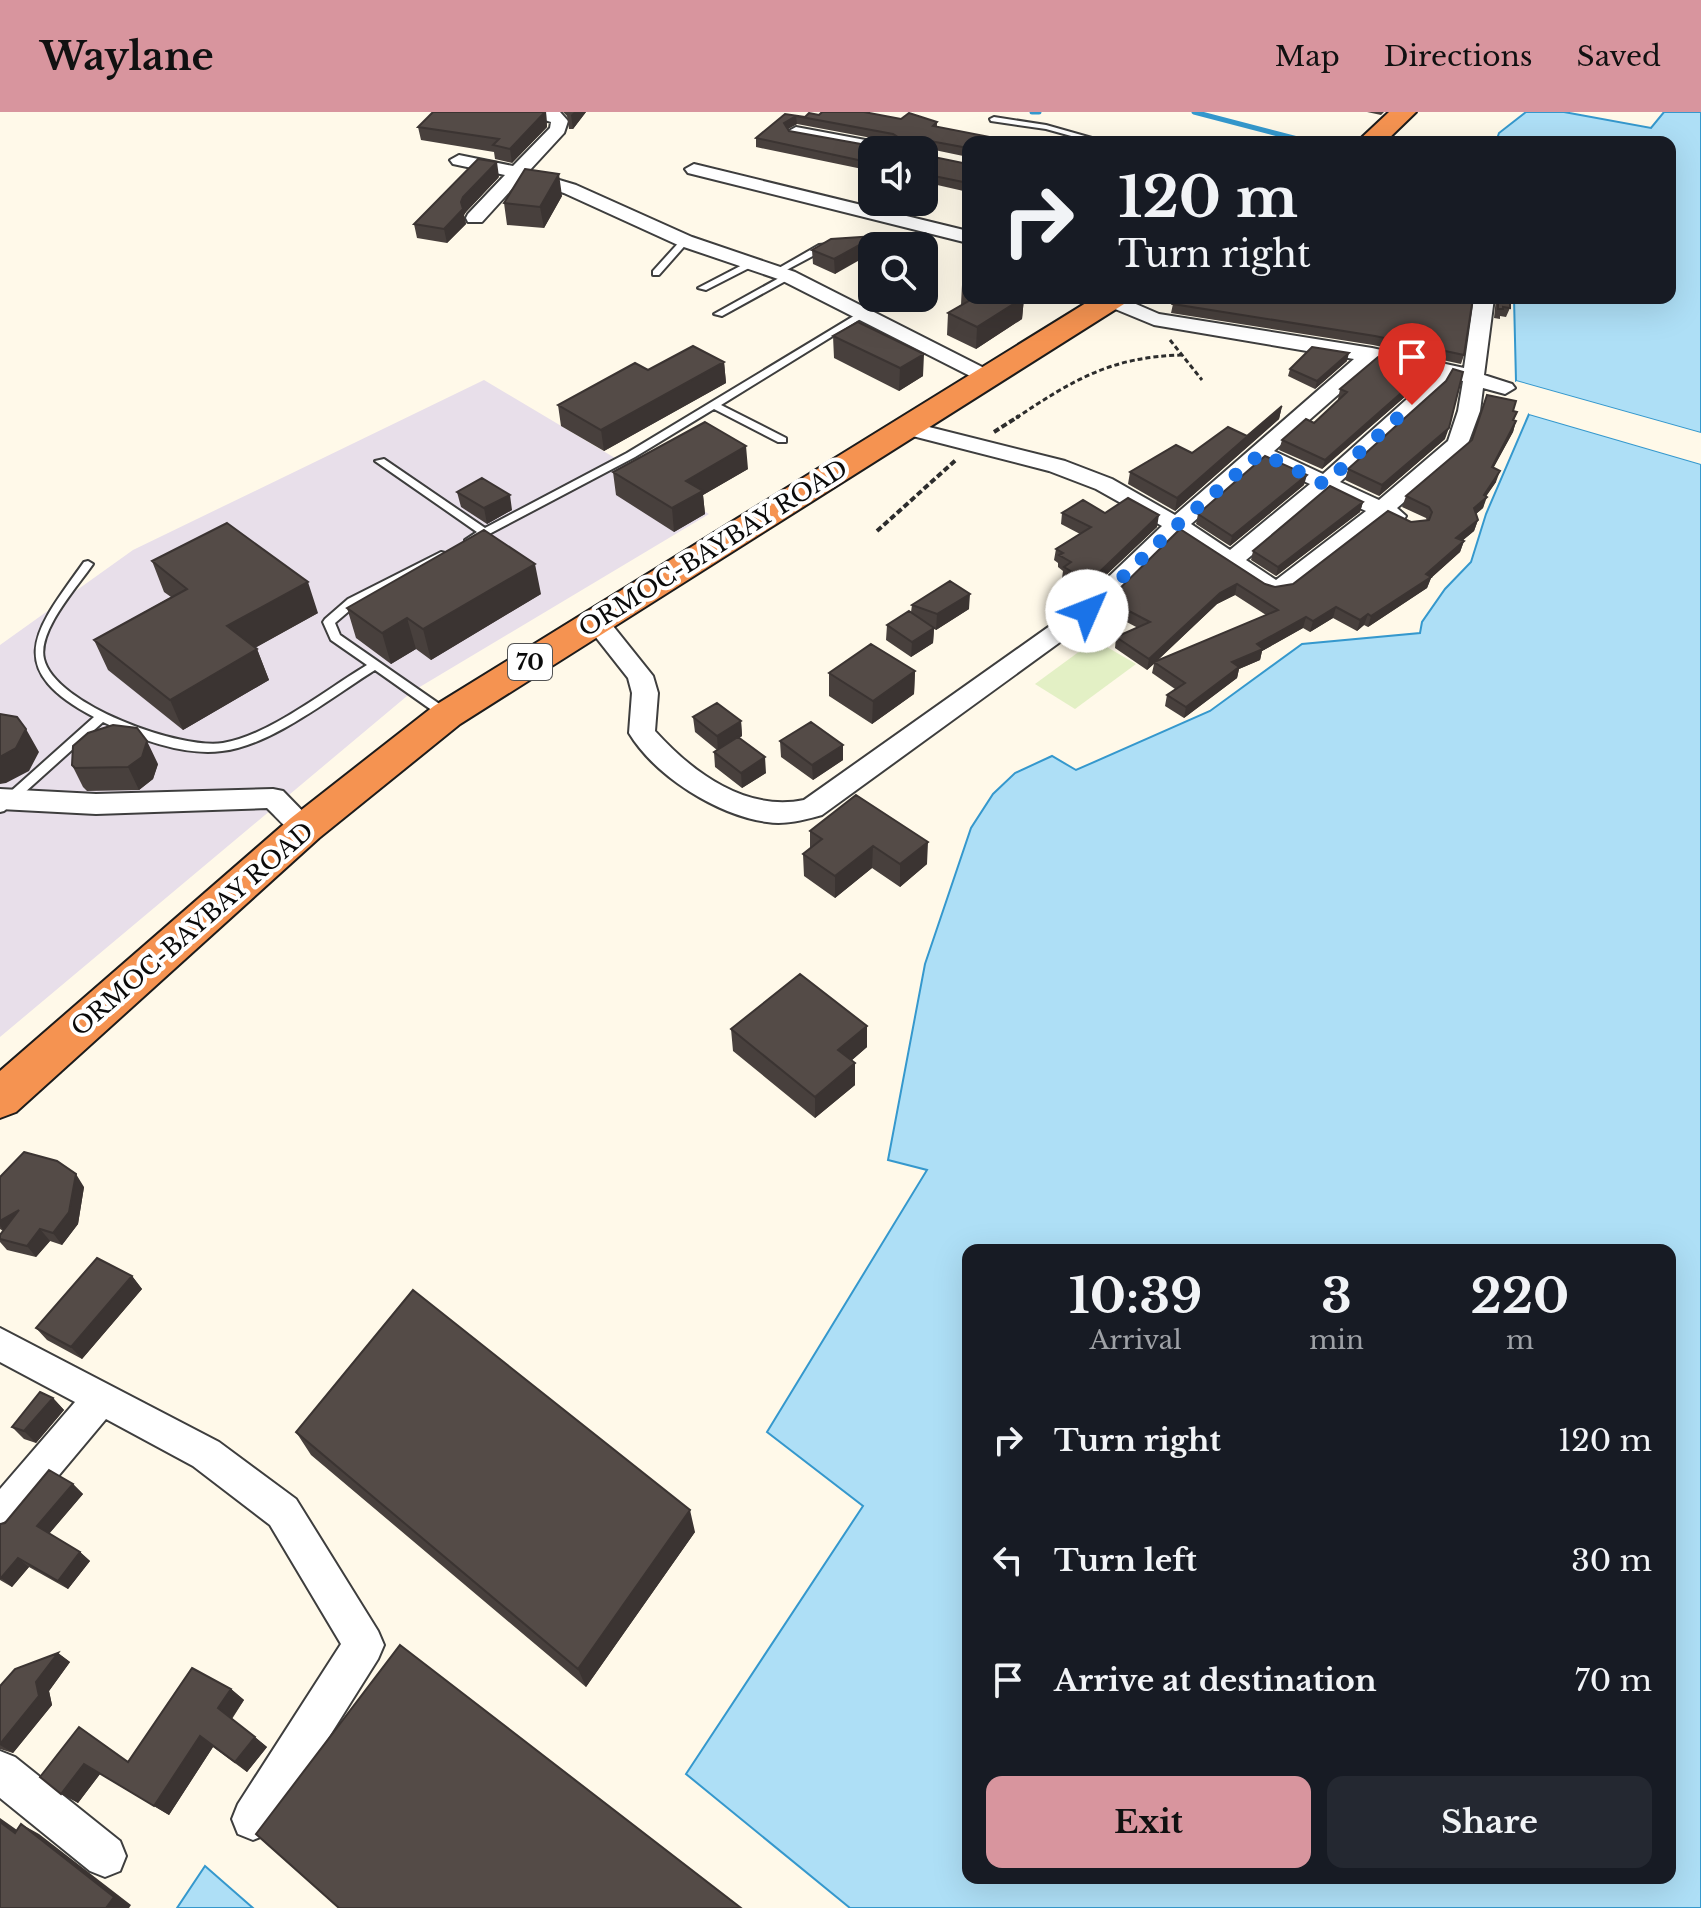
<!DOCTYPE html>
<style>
body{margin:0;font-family:"Libre Baskerville",serif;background:#242831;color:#f1f3f6;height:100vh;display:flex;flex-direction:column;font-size:30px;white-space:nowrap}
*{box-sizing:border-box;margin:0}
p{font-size:26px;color:#9ea1a6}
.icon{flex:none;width:44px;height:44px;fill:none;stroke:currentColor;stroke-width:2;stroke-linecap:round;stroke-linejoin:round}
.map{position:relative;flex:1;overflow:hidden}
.panel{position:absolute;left:962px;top:1132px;width:714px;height:640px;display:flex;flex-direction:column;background:#171b24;border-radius:16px;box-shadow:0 8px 32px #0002}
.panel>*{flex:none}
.hud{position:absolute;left:962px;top:24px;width:714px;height:168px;border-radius:16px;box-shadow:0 8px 32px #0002;background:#171b24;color:#f1f3f6;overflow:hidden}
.fabs{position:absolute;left:858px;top:24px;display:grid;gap:16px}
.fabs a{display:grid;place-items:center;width:80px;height:80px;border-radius:16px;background:#171b24;box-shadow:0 8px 32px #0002;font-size:40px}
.pin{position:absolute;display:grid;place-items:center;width:68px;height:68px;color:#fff;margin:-82px -34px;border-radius:50% 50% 50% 0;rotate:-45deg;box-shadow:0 0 8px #0007}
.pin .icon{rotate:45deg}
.me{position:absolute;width:88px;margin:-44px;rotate:46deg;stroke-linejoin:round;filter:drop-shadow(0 0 6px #0008)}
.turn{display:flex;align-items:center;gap:28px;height:168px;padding:0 24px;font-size:36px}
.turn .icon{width:104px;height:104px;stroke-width:2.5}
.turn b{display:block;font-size:56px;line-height:68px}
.eta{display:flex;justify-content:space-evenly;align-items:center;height:136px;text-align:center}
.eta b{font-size:48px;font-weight:800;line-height:56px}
.primary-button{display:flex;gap:16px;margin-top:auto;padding:16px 24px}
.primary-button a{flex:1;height:92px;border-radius:16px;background:#d8959e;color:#111;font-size:32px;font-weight:800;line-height:92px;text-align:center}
.primary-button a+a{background:#242831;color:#f1f3f6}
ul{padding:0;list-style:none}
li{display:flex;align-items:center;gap:24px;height:120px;padding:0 24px}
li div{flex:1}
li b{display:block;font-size:30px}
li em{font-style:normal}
header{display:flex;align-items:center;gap:48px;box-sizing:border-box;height:112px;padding:0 40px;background:#d8959e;color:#111}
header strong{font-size:38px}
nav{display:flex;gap:44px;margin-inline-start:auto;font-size:28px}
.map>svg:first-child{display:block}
.industrial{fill:#e8dfea}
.pitch{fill:#e3f0c5}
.water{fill:#aedff6;stroke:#3598cd;stroke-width:2;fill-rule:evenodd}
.pier{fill:#fff9e9}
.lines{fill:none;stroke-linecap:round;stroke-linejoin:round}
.stream{stroke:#3598cd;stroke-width:5}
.lane-casing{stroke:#3e3e3e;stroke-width:4}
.street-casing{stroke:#3e3e3e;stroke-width:4}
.highway-casing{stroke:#1c1c1c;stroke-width:4}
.path-far1{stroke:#2d2d2d;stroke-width:3;stroke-dasharray:5 3;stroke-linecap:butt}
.path{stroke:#2d2d2d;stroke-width:4;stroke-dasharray:6 3;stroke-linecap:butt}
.lane{fill:#fff;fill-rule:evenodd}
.street{fill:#fff;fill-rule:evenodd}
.highway{fill:#f59351;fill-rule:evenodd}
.wall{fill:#48403d;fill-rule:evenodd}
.shaded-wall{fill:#3b3432}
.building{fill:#544b47;stroke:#3b3432;stroke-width:2;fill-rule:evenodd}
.route{stroke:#1a73e8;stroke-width:14;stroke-dasharray:0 25.2}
.labels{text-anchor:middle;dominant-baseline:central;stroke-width:8;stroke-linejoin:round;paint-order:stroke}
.shield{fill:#fff;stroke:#545454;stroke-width:2}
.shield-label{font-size:22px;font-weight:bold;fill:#0b0b0b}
.street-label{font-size:24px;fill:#0b0b0b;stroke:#fff}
</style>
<header>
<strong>Waylane</strong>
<nav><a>Map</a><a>Directions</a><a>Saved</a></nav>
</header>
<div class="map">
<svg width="1701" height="1796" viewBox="0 0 1701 1796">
<rect width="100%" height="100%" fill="#fff9e9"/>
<path class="industrial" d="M484 268 709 402 413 579 0 925V533L133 438Z"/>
<path class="pitch" d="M1095 528 1136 552 1075 597 1035 572Z"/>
<path class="water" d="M1526 0H1564L1651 16 1664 0H1701V321L1516 269 1514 186H1670V30H1496L1499 21Z
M1529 302 1701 352V1796H850L686 1662 863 1394 767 1320 927 1058 888 1048 925 852 971 716 993 682 1015 661 1052 644 1076 658 1210 599 1302 532 1420 521 1422 510 1445 477 1471 450 1486 402ZM968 1138H1670V1766H968Z
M205 1754 253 1796H177Z"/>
<path class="pier" d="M1516 269 1701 321V325L1517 274Z
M1527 298 1701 347V352L1529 302Z"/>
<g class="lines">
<path class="stream" d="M1032 0H1039
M1194 0 1309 30"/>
<defs>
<path id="lane" d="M994 5 1046 13 1106 30H1093L1046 17 991 9 990 7Z
M682 127 689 129 659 163H653V159Z
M829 132 833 135 832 137 824 138 779 162 772 160 819 133Z
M750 149 754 152 753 154 706 178 698 176Z
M788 161 792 164 791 166 722 204 714 202Z
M862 199 870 201 721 293 786 326V330H778L714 297 635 345 474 430H466L465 428 477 420 375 349 384 347 485 416 627 341Z
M441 440 445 441V445L356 493 335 511 340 523 451 600 453 603 451 606H443L375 558C333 584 271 634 222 639 183 644 138 627 103 610L4 699 0 700V689L94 605C0 556 37 516 84 450L88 449 93 452C78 474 37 519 44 547 55 593 181 638 223 631 268 624 327 577 367 553L331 528 323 510 325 507 348 487Z"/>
<path id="street" d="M530 0H560L568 9 564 21 529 59 576 73 692 125 795 160 994 261 997 265 987 271 980 269 781 168 678 133 564 81 521 67 482 110H468L466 106 468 102 505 63 453 52 450 48 459 43 513 54 550 16 551 10 532 4Z
M796 15 892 33 901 38 872 39 790 24 787 20Z
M694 52 968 119V131L688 61 685 57Z
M1102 186H1122L1159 202 1372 236 1464 256 1474 186H1494L1484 263 1512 272 1515 276 1505 282 1483 276 1480 299 1466 337 1397 396 1406 404 1403 409 1395 411 1383 407 1290 480 1272 483 1264 481 1178 424 1096 504 822 703C804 708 785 713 767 710 717 703 655 664 629 621L632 581 628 566 587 514 584 509 587 504H605L653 564 658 581 655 619C693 661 746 700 804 688L1078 494 1162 414 1096 377 1049 359 897 320 894 315 897 310 905 309 1065 349 1112 367 1175 403 1354 247 1154 213 1103 192ZM1374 251 1430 260 1425 271 1323 362 1274 339ZM1448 265 1463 269 1458 299 1448 329 1379 388 1340 370 1441 278ZM1262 350 1310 372 1230 438 1191 412ZM1327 381 1366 399 1276 468 1246 448Z
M0 677 96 682 273 677 283 679 319 716 315 723C294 729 281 709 267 696L96 702 0 697Z
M0 1216 219 1330 296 1387 378 1519 384 1533 378 1547 268 1722 253 1728 238 1722 232 1707 238 1692 341 1532 270 1413 193 1354 106 1307 13 1418 0 1423V1377L75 1290 0 1250Z
M0 1639 15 1645 120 1729 126 1744 120 1759 105 1765 90 1759 0 1686Z"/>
<path id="highway" d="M1389 0H1416L1385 30H1357Z
M1094 186H1128L1124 192 460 612 319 726 16 1000 0 1006V959L291 706 434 594Z"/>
</defs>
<use href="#lane" class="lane-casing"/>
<use href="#street" class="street-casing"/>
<use href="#highway" class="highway-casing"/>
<path class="path-far1" d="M1170 228 1202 268
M1016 306C1073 268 1111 245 1181 243"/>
<path class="path" d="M994 320 1019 304
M877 419 957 347"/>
<use href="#lane" class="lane"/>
<use href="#street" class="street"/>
<use href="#highway" class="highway"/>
</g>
<path class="wall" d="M546 0 547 15 512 51 495 47 494 40 421 28 418 15Z
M563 0H586L573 17H569L567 4Z
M1367 0H1384L1381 3Z
M785 2 805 5 819 3 937 10V14L968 30V45L925 36 872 38V59L756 35V26ZM797 12 893 30 897 33 872 34 789 19 788 17Z
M924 43 968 52V80L924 70Z
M499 65 466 100 464 103 466 112 447 131 417 126 414 112Z
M562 84 544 116 507 113 504 91Z
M876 124V134H872L835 162 813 152 812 138Z
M968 169V186H1024L1022 207 976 237 947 223 948 201 961 193 962 173Z
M1473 186 1464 243 1461 252 1373 233 1171 201 1173 192Z
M1496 186H1510V196L1506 205 1500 204V207L1494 206Z
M833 224 923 264 899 279 834 246Z
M1347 249 1315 277 1288 264 1290 257Z
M724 250 726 271 604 339 561 314 558 293 648 258Z
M1426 262 1423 269 1322 357 1279 338 1282 328 1314 311 1339 288 1338 287 1340 277Z
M1282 294 1279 307 1175 399 1128 372 1130 360 1247 324Z
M1513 299 1517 300 1514 308 1516 309 1513 320 1493 356 1496 370 1486 384 1483 396 1476 402 1478 408 1474 419 1462 429H1464L1460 440 1431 466 1427 476 1368 515 1364 513 1357 519 1333 506 1310 520 1303 516 1262 539 1260 548 1239 557 1237 566 1184 606 1165 594 1167 583 1175 577 1152 561 1154 552 1147 558 1115 536 1116 525 1138 516 1106 499 1108 488 1180 417 1265 472 1275 475 1293 472 1411 410 1427 409 1426 406 1402 395 1406 384ZM1235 483 1266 503 1157 549 1217 492Z
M1445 327 1379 384 1345 368 1348 357Z
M748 357 703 383 705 402 674 420 616 383 613 360Z
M1304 373 1230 434 1196 412 1198 402Z
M457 380 512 398 487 412 461 395Z
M1363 390 1360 400 1276 464 1251 448 1253 439Z
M1062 401H1105L1157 415 1087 481 1062 466 1063 459 1058 455V451L1054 448 1056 437 1080 422 1061 412Z
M152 449 318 501 255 536 257 537 269 568 183 618 108 558 94 528 171 485 164 480Z
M541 482 431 548 416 537 391 552 356 526 347 496Z
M912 493 969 497 936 518 934 517 933 531 911 545 886 528 887 513 911 500Z
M915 559 914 582 872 612 829 584V561Z
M693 605 741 609 742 624 739 626 766 661 742 676 715 655 714 640 717 638 695 620Z
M780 629 843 633V648L813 668 781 645Z
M158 652 153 667 139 678 87 679 83 675 72 653Z
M856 683 927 752 900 775 872 756 835 786 804 764 803 742 810 736V719Z
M731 917 867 935 851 949 855 973 815 1006 733 939Z
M0 1065 84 1075 78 1112 62 1133 50 1129 36 1145 7 1138 0 1130V1123L3 1119 0 1117Z
M132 1164 142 1177 82 1247 47 1228 36 1216Z
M53 1286 64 1298 36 1331 24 1327 12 1315Z
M296 1320 695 1420 586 1575 311 1343Z
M73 1372 83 1382 49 1422 80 1440 90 1449 68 1477 29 1455 12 1475 0 1468V1412Z
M58 1541 70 1550 49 1579 52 1593 13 1641 0 1637V1574Z
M231 1577 244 1588 232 1607 267 1635 247 1660 213 1635 169 1703 100 1662 78 1691 40 1665 128 1650Z"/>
<path class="shaded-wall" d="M546 0 547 15 512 51 510 37Z
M574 0H586L573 17 571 3Z
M796 4 797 12 784 19V11Z
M497 50 499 65 466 100 464 103 466 112 447 131 444 117 463 85Z
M559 62 562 84 544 116 540 95Z
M876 124V134H872V141L835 162 834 147Z
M1023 186H1024L1022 207 976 237 977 215Z
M1349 241 1347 249 1315 277 1317 269Z
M924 242 923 264 899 279 900 256Z
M724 250 726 271 604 339 601 318Z
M1429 253 1423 269 1322 357 1325 348Z
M1282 294 1279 307 1175 399 1177 386Z
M1516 309 1513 320 1488 366 1492 355Z
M1449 316 1445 327 1379 384 1382 373Z
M746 334 748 357 703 383 705 402 674 420 672 396 686 369Z
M1500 359 1496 370 1485 386 1487 385 1483 396 1470 407 1474 396Z
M1307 363 1304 373 1230 434 1232 424Z
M510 383 512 398 487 412 484 396Z
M1363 390 1360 400 1276 464 1278 455Z
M1159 403 1157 415 1087 481 1089 470Z
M1478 408 1474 419 1452 437 1456 426Z
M1464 429 1460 440 1431 466 1427 476 1368 515 1371 504 1426 462Z
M535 452 541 482 431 548 423 517Z
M308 470 318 501 238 545 227 514Z
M1237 472 1235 483 1217 492 1147 558 1149 547 1220 481Z
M970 482 969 497 936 518 937 502Z
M1336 495 1333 506 1310 520 1313 509Z
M1368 502 1364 513 1357 519 1360 508Z
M1306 505 1303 516 1262 539 1260 548 1239 557 1237 566 1184 606 1186 595 1232 550 1257 532Z
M407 506 416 537 391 552 382 521Z
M934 516 933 531 911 545 912 530Z
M257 537 269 568 183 618 170 588Z
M915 559 914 582 872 612 873 589Z
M741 609 742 624 718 639 717 624Z
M26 617 39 640 29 659 6 671 0 672V645Z
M147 629 158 652 153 667 139 678 128 655Z
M843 633V648L813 668 812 653Z
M765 645 766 661 742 676 741 661Z
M928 730 927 752 900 775V752Z
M873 734 872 756 835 786V764Z
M867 914V935L838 960V938Z
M855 951V973L815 1006V985Z
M76 1062 84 1075 78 1112 62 1133 53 1121Z
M19 1098 7 1123 0 1114V1109Z
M40 1117 50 1129 36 1145 27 1134Z
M132 1164 142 1177 82 1247 71 1235Z
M53 1286 64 1298 36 1331 24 1319Z
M73 1372 83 1382 47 1424 37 1414Z
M690 1398 695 1420 586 1575 578 1557Z
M80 1440 90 1449 68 1477 58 1469Z
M18 1446 29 1455 12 1475 1 1466Z
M58 1541 70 1550 49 1579 52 1593 13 1641 0 1633V1632L36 1570Z
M231 1577 244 1588 231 1607 218 1596Z
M200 1624 213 1635 169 1703 154 1694Z
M255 1625 267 1635 247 1660 235 1650Z
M84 1652 100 1662 78 1691 61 1682Z
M0 1706 34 1730 15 1721 0 1710Z
M21 1712 39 1722 131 1793 129 1796H106Z"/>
<path class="building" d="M433 0H545L510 37 493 33 499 27 418 15Z
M822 0H864L901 7 909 1 937 10 933 14 1015 30H968V36L925 28 921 31 922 38H872V51L756 26 785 2 805 5 809 1 819 3ZM796 4 893 22 904 29 901 33 872 34 789 19 784 11Z
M1251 26 1269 30H1248Z
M924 43 968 52V71L924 62Z
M478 47 497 50 463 85 461 90 463 97 444 117 414 112Z
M525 57 559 62 540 95 504 91Z
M876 124 834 147 812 138 831 127Z
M970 186H1023L977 215 948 201 972 187Z
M1180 186H1473L1464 243 1375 224 1173 192Z
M1498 186H1510V196L1503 195V197H1498Z
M858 210 924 242 900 256 833 224Z
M693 234 724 250 601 318 558 293 635 251 648 258Z
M1312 235 1349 241 1317 269 1290 257Z
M1378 245 1429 253 1425 260 1325 348 1282 328 1306 307 1314 311 1347 280 1340 277Z
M1453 257 1463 260 1449 316 1382 373 1348 357 1446 269Z
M1487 283 1516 289 1513 299 1517 300 1513 308 1516 309 1492 355 1500 359 1484 383 1487 385 1474 396 1478 408 1456 426 1464 429 1426 462 1431 465 1371 504 1368 502 1360 508 1336 495 1313 509 1306 505 1257 532 1263 537 1232 550 1239 555 1186 595 1167 583 1185 571 1154 550 1278 498 1237 472 1220 481 1149 547 1116 525 1150 510 1108 488 1180 417 1265 472 1275 475 1293 472 1388 399 1411 410 1429 408 1432 400 1429 395 1406 384 1472 328Z
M1282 294 1177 386 1130 360 1176 333 1192 341 1228 315 1247 324Z
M705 310 746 334 686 369 703 379 672 396 613 360Z
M1265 344 1307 363 1232 424 1198 402Z
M482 366 510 383 484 396 457 380Z
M1330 374 1363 390 1278 455 1253 439Z
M1128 386 1159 403 1089 470 1064 455 1071 450 1059 443 1063 441 1056 437 1091 415 1062 401 1083 388 1105 401Z
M227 411 308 470 227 514 257 537 170 588 94 528 187 477 152 449Z
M484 418 535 452 423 517 407 506 382 521 347 496Z
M950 469 970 482 937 502 912 493Z
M909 499 934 516 912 530 887 513Z
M871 532 915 559 873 589 829 561Z
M717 591 741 609 717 624 693 605Z
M0 602 17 605 26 617 16 636 0 645Z
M811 610 843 633 812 653 780 629Z
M113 613 137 616 147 629 142 645 128 655 75 656 72 653 73 634 88 621Z
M738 625 765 645 741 661 714 640Z
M856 683 928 730 900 752 873 734 835 764 803 742 822 727 810 719Z
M800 862 867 914 838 938 855 951 815 985 731 917Z
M24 1040 57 1049 76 1062 69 1100 53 1121 40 1117 27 1134 0 1127V1123L19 1098 0 1109V1065Z
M97 1146 132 1164 71 1235 36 1216Z
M413 1178 690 1398 578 1557 296 1320Z
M40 1280 53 1286 24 1319 12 1315Z
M49 1358 73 1372 37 1414 80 1440 58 1469 18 1446 1 1466H0V1412L5 1411Z
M400 1533 741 1796H339L256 1722Z
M58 1541 36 1570 39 1584 0 1632V1574L15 1557Z
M192 1556 231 1577 218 1596 255 1625 235 1650 200 1624 154 1694 84 1652 61 1682 40 1665 79 1615 128 1650Z
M0 1710 15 1721 21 1712 114 1785 106 1796H0Z"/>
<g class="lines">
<path class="route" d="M1087 499 1177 413 1261 341 1324 372 1412 293"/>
</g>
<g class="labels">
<rect class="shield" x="508" y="532" width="44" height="36" rx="6"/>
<g class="shield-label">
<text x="530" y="550">70</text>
</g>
<g class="street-label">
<text transform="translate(713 436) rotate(-32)">ORMOC-BAYBAY ROAD</text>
<text transform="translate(192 817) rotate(-41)">ORMOC-BAYBAY ROAD</text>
</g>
</g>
</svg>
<div class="fabs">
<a><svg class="icon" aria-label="sound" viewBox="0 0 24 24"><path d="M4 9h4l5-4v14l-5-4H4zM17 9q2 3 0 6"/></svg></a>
<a><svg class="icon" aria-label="search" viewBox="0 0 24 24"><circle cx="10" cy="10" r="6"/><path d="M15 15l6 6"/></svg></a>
</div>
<div class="pin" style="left:1412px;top:293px;background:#d93025"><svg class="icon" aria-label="arrive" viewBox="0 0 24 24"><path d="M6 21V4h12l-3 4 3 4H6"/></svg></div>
<svg class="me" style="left:1087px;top:499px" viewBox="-20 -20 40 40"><circle r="19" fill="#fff"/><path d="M0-13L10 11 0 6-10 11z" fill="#1a73e8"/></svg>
<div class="hud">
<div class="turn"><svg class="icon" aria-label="right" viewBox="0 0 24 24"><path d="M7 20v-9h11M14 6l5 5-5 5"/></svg><div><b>120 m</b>Turn right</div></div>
</div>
<section class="panel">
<div class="eta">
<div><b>10:39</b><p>Arrival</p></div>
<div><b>3</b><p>min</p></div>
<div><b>220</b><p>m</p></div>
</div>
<ul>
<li><svg class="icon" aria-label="right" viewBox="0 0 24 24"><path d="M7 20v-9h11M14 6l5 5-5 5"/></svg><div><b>Turn right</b></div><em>120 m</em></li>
<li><svg class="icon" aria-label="left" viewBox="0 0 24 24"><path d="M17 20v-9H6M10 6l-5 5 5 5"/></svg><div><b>Turn left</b></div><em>30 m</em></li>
<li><svg class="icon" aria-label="arrive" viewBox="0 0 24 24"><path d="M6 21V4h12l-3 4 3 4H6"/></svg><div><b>Arrive at destination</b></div><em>70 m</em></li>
</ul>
<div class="primary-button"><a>Exit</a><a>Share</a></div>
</section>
</div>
